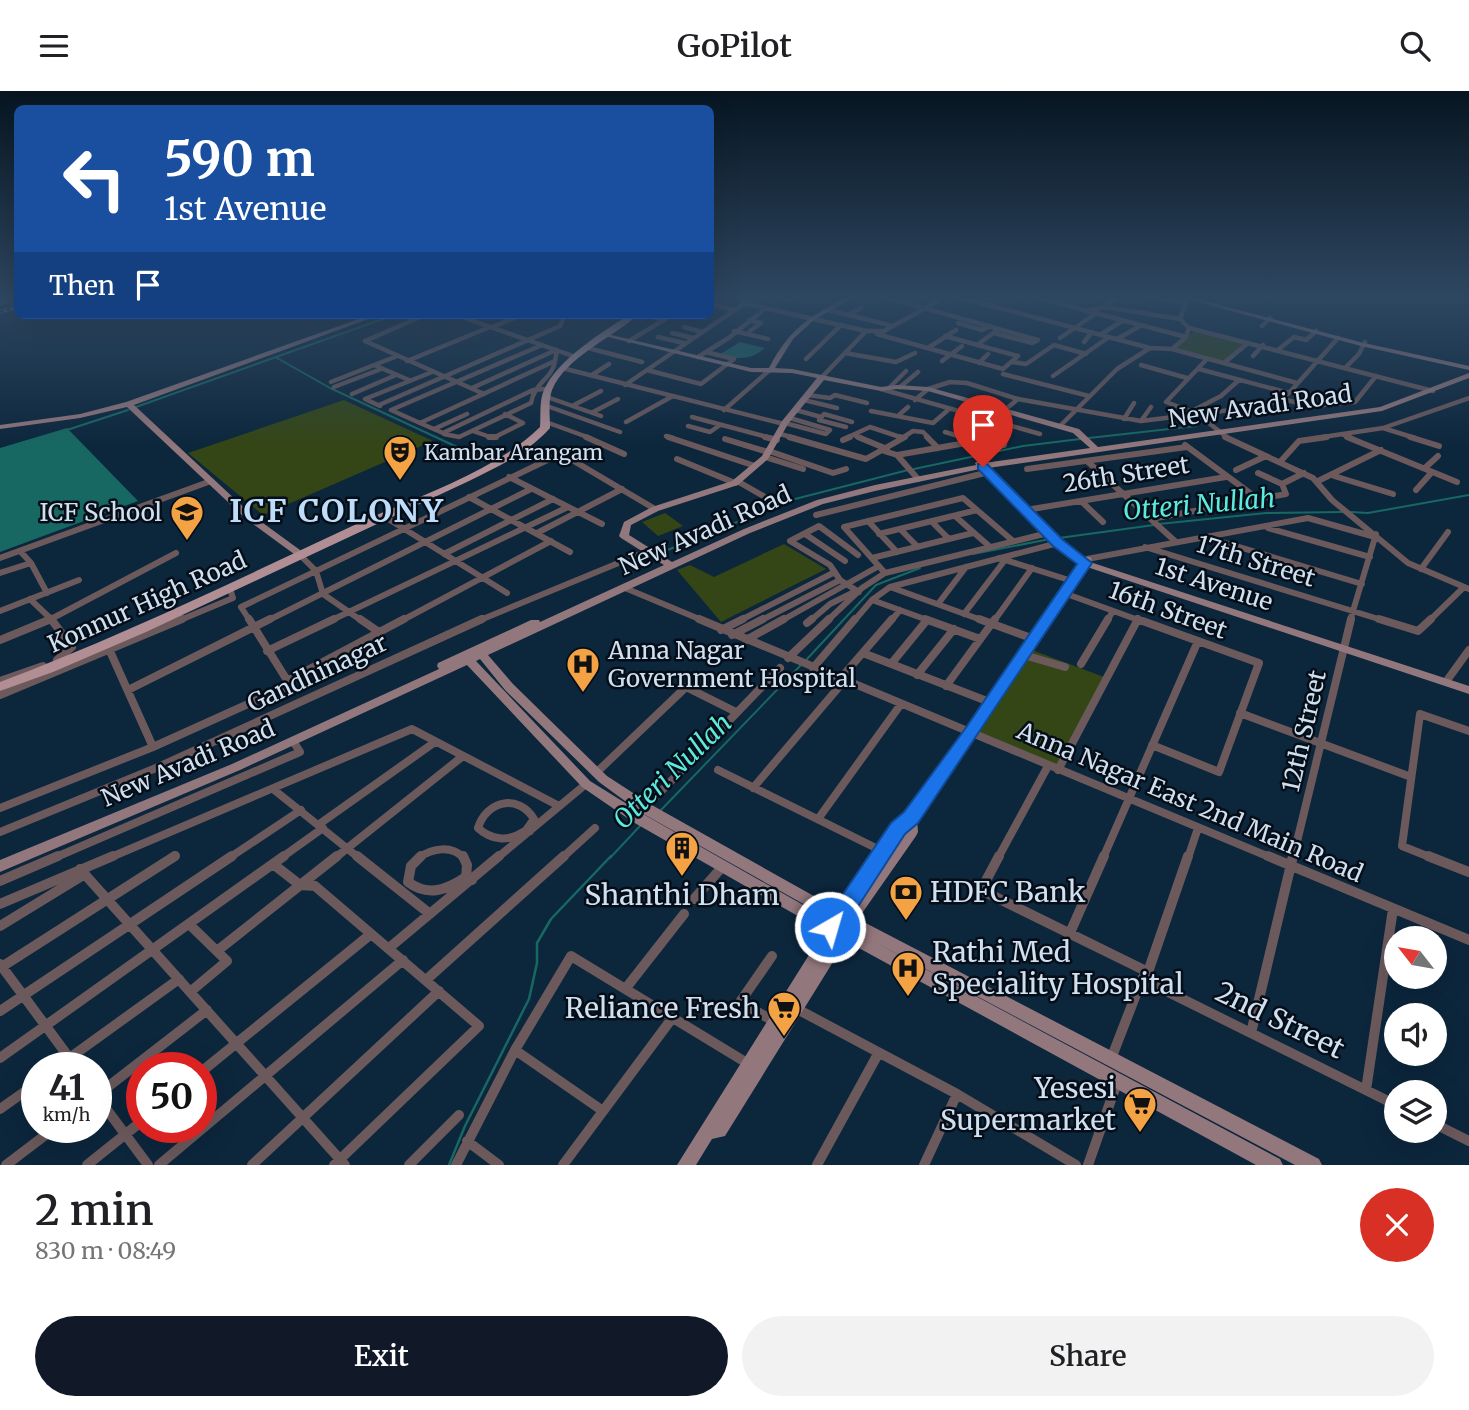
<!DOCTYPE html>
<meta charset="utf-8">
<style>
body{margin:0;font-family:Merriweather,serif;background:#f2f2f2;color:#202124;height:100vh;display:flex;flex-direction:column;font-size:26px;white-space:nowrap}
*{box-sizing:border-box;margin:0}
p{font-size:23px;color:#757577}
.icon{flex:none;width:38px;height:38px;fill:none;stroke:currentColor;stroke-width:2;stroke-linecap:round;stroke-linejoin:round}
.map{position:relative;height:1074px;overflow:hidden}
.panel{display:flex;flex-direction:column;background:#fff;flex:1}
.panel>*{flex:none}
.hud{position:absolute;left:14px;top:14px;width:700px;height:214px;border-radius:10px;box-shadow:0 7px 28px #0002;background:#1a4fa0;color:#fff;overflow:hidden}
.needle{width:46px;rotate:301deg}
.buttons{position:absolute;left:1384px;top:835px;display:grid;gap:14px}
.buttons a{display:grid;place-items:center;width:63px;height:63px;border-radius:50%;background:#fff;box-shadow:0 7px 28px #0002;font-size:35px}
.speed{position:absolute;left:21px;top:961px;display:flex;gap:14px;font-size:35px;font-weight:700;text-align:center}
.speed>*{display:grid;place-content:center;width:91px;height:91px;border-radius:50%;background:#fff;box-shadow:0 7px 28px #0002;line-height:1}
.speed small{font-size:18px;font-weight:400}
.speed .limit{border:10px solid #d22;background:#fff;color:#111}
.pin{position:absolute;display:grid;place-items:center;width:60px;height:60px;color:#fff;margin:-72px -30px;border-radius:50% 50% 50% 0;rotate:-45deg;box-shadow:0 0 7px #0007}
.pin .icon{rotate:45deg}
.me{position:absolute;width:77px;margin:-38px;rotate:38deg;stroke-linejoin:round;filter:drop-shadow(0 0 5px #0008)}
.turn{display:flex;align-items:center;gap:24px;height:147px;padding:0 35px;font-size:32px}
.turn .icon{width:91px;height:91px;stroke-width:2.5}
.turn b{display:block;font-size:49px;line-height:60px}
.then{display:flex;align-items:center;height:66px;padding:0 35px;background:#0003;gap:14px;font-size:26px}
.round{display:grid;place-items:center;flex:none;width:74px;height:74px;border-radius:37px;background:#f2f2f2}
.head{display:flex;align-items:center;justify-content:space-between;height:119px;padding:0 35px}
h1{font-size:42px;font-weight:600;line-height:52px}
.action{display:flex;gap:14px;margin-top:auto;padding:14px 35px}
.action a{flex:1;height:80px;border-radius:42px;background:#111827;color:#fff;font-size:28px;font-weight:600;line-height:80px;text-align:center}
.action a+a{background:#f2f2f2;color:#202124}
header{display:flex;justify-content:space-between;align-items:center;height:91px;padding:0 35px;background:#fff;font-size:32px;font-weight:600}
.map>svg:first-child{display:block}
.green{fill:#344615}
.water{fill:#176862}
.lines{fill:none;stroke-linecap:round;stroke-linejoin:round}
.stream-far1{stroke:#176862;stroke-width:2}
.stream{stroke:#176862;stroke-width:2.5}
.street-far3{stroke:#6b595c;stroke-width:4.5}
.street-far2{stroke:#6b595c;stroke-width:6}
.street-far1{stroke:#6b595c;stroke-width:8}
.street{stroke:#6b595c;stroke-width:10}
.secondary{fill:#92777c;fill-rule:evenodd}
.primary{fill:#b18e94;fill-rule:evenodd}
.rail-casing{stroke:#7d91a3;stroke-width:3.5}
.rail{stroke:#050e18;stroke-width:2;stroke-dasharray:3.5;stroke-linecap:butt}
.route{fill:#1a73e8;stroke:#114b97;stroke-width:2}
.labels{text-anchor:middle;dominant-baseline:central;stroke-width:5;stroke-linejoin:round;paint-order:stroke}
.far-poi-label{font-size:21px;fill:#d1e0ef;stroke:#050e18;text-anchor:start}
.street-label{font-size:24px;fill:#d1e0ef;stroke:#050e18}
.poi-label{font-size:24px;fill:#d1e0ef;stroke:#050e18;text-anchor:end}
.water-label{font-size:26px;font-style:italic;fill:#5bebde;stroke:#050e18}
.near-poi-label{font-size:28px;fill:#d1e0ef;stroke:#050e18;text-anchor:start}
.near-street-label{font-size:28px;fill:#d1e0ef;stroke:#050e18}
.district-label{font-size:32px;font-weight:bold;letter-spacing:2px;fill:#beddfa;stroke:#050e18}
</style>
<header><svg class="icon" aria-label="menu" viewBox="0 0 24 24"><path d="M4 6h16M4 12h16M4 18h16"/></svg>GoPilot<svg class="icon" aria-label="search" viewBox="0 0 24 24"><circle cx="10" cy="10" r="6"/><path d="M15 15l6 6"/></svg></header>
<div class="map">
<svg width="1469" height="1074" viewBox="0 0 1469 1074">
<rect width="100%" height="100%" fill="#0c263c"/>
<path class="green" d="M1194 240 1246 253 1224 271 1173 258Z
M344 309 433 350 263 424 188 362Z
M665 422 683 435 658 445 642 431Z
M784 453 826 478 721 531 677 479 690 474 714 486Z
M1032 559 1104 586 1056 676 976 643Z"/>
<path class="water" d="M740 251 765 257C750 270 738 268 719 264Z
M67 337 138 410 0 461V357Z"/>
<g class="lines">
<path class="stream-far1" d="M277 267 330 297 483 368
M136 316 394 224
M67 339 128 319
M1089 347 1196 335
M914 378 1023 355 1080 348
M1351 421 1368 422 1469 404
M1159 433 1266 422 1342 421
M1059 447 1154 434
M665 460 795 408 908 379
M973 463 1050 448
M807 568 876 494 920 477
M661 719 801 574
M610 767 640 735"/>
<path class="stream" d="M449 1074 465 1035 529 908 537 872V852L551 828 611 765"/>
<path class="street-far3" d="M780 206 790 209 798 206
M885 206 1038 249 1032 252 994 242
M925 206 938 210
M958 206 1150 257
M982 206 990 208
M1035 206 1186 246
M1098 206 1113 210
M1150 206 1184 211
M1187 208 1180 228 1189 237
M743 212 866 240H884L938 210
M710 213 733 219
M1105 216 1117 206
M828 219 893 235
M1085 220 1105 216 1180 228
M425 224 365 250 484 303
M456 224 573 265
M642 224 664 228
M848 224 861 217
M749 229 761 232 750 240
M958 232 982 239 990 235
M1262 235 1270 227
M492 236 522 224
M684 236 703 241
M1189 237 1433 300
M734 240 768 248
M672 242 693 247
M877 243 1003 278 1018 265
M1100 244 1122 230
M945 245 1018 265
M658 246 684 252
M1060 247 1095 223
M1117 248 1140 235
M629 250 672 224
M1084 251 1092 241
M977 254 996 240
M588 257 642 271
M928 257 956 239
M1172 258 1297 292
M1279 258 1294 246 1306 249 1316 240
M845 262 896 271 915 262
M1253 265 1263 254
M395 266 374 274 409 289
M698 266 730 246 766 217
M806 268 841 234
M1207 268 1166 311 1196 322 1228 347
M407 270 490 236
M942 270 962 255
M1012 271 1026 273 1054 254 1086 263
M979 272 988 263
M1224 272 1248 252
M1141 274 1187 287
M1346 276 1359 263 1365 251
M566 278 784 333
M1199 278 1289 302
M647 279 701 293 734 268 706 261
M1003 283 1089 305
M592 284 609 273
M1053 285 1109 246
M822 286 866 240
M331 291 374 274
M625 294 754 206
M334 296 381 278
M890 296 906 280
M900 296 918 281
M472 297 556 259
M544 298 533 299 443 342 420 332 555 270 557 259
M881 298 1040 343
M352 303 396 284
M808 304 830 307 835 304 867 312
M547 306 601 325
M1281 308 1313 315 1355 311 1376 285
M804 309 837 317
M915 309 928 298 950 291 967 292 1018 308 1141 330 1255 316 1278 310 1289 302 1338 247
M379 314 560 235 565 224
M574 314 601 300
M380 315 365 308 432 281
M547 315 620 341
M391 319 542 254
M391 319 420 332
M724 319 772 277
M796 319 821 326
M871 320 933 332 948 319
M1192 320 1221 305 1239 289
M593 321 618 308
M900 323 908 316
M692 326 771 347
M1124 328 1134 312
M1141 330 1151 316
M546 331 590 347
M626 331 671 306
M785 332 826 343 830 339 790 327
M958 334 1005 347
M688 335 710 341 720 334
M1060 335 1117 278 1150 257 1172 258 1186 246 1189 237
M846 336 819 329 824 323 852 331
M1383 337 1415 347
M434 338 467 323
M473 340 493 347 523 332 505 323
M945 341 965 347
M444 343 459 346 531 312C534 292 553 287 555 270
M780 343 795 347
M1341 343 1352 347
M666 345 673 347
M856 345 862 347
M846 347 870 336 903 347
M902 347 913 340 923 341 929 347
M971 347 1018 308
M1316 347 1383 337 1469 307"/>
<path class="street-far2" d="M489 346H496
M586 346 624 363
M668 346 755 375
M765 346 777 349
M789 346 866 368 905 346
M858 346 887 358
M899 346 903 347
M927 346 938 357
M960 346 967 348
M1225 346 1313 387 1332 409 1408 472 1469 498
M1347 346 1457 391
M1410 346 1439 355
M725 348 768 361
M843 349 850 346
M1185 354 1258 408
M987 357 1004 354 1005 347 1000 346
M769 360 833 382 846 378
M884 360 897 364 918 388
M897 364 966 352 973 346
M765 366 803 378
M677 368 735 392
M1087 370 1176 451
M1280 371 1299 350 1327 346
M1426 376 1438 365
M1027 378 1187 356
M1236 379 1266 365
M1258 382 1282 393
M1334 385 1393 403
M509 386 602 433
M737 390 765 406
M1318 390 1381 359
M1416 399 1432 381
M469 406 570 461
M1081 410 1103 431
M1032 418 1226 386
M816 424 989 381
M955 425 989 455
M1151 428 1286 403 1282 393 1304 382
M390 429 507 502
M868 430 897 461
M932 431 949 448
M1268 437 1370 466
M900 438 918 456
M537 442 622 398
M805 443 845 470
M879 443 977 419
M1209 447 1362 493
M1145 456 1385 530
M20 460 31 472 47 502
M297 461 316 480 323 503 362 530
M444 463 553 408
M858 464 819 435 790 450 830 474 840 489 859 501
M0 467 211 390
M872 467 973 442
M999 467 1072 490
M1087 468 1308 427 1375 446
M1421 478 1448 441
M0 482 31 472
M885 482 844 436 963 407 1013 450
M890 496 984 530
M625 497 704 530
M1064 502 1141 530
M30 508 51 528 176 462
M872 509 930 530
M938 513 966 476
M0 520 79 489
M964 523 1005 469
M47 530H52
M178 530 233 507 230 498
M250 530 241 516 558 364 562 363 655 418
M267 530 531 398
M330 530 568 416
M401 530 551 450
M478 530 650 459
M739 530 833 482
M760 530 840 489
M781 530 879 475
M810 530 830 513 856 500
M827 530 862 497 885 482 1048 442
M854 530 872 509 890 496 1058 452
M891 530 900 519
M994 530 1032 477
M1107 530 1113 520
M1350 530 1376 443
M1429 530 1464 496"/>
<path class="street-far1" d="M51 528 72 556 57 569
M360 528 379 541
M699 528 1272 767
M925 528 980 548
M979 528 1034 548
M1137 528 1259 572 1219 681 1152 654
M1379 528 1418 540 1431 528
M807 532 812 528
M721 539 743 528
M732 544 763 528
M0 549 51 528
M746 549 784 528
M109 558 153 656
M267 560 334 528
M863 562 992 612
M1024 564 1065 576
M788 567 829 528
M891 573 927 529
M1081 573 1108 528
M813 577 855 528
M917 584 954 538
M840 588 892 528
M1448 588 1469 559
M0 590 43 575
M287 590 404 528
M946 595 995 528
M128 599 270 528
M0 604 182 528
M1240 622 1411 686
M718 679 882 760
M1058 679 1138 528
M597 681 686 596 736 621
M753 697 844 590
M273 698 359 767
M0 717 153 656 290 594 249 528
M645 717 780 577
M818 728 901 613
M318 734 435 651
M0 741 156 677 482 528
M523 741C508 751 491 749 478 737 486 710 518 702 534 728L526 739 530 740
M54 767 300 661 293 650
M109 767 412 638 559 715
M172 767 175 765
M229 767 301 719
M281 767 323 737
M335 767 463 665
M418 767C433 757 451 754 464 767
M497 767 586 693
M562 767 595 737
M998 767 1048 675
M1103 767 1198 550
M1188 767 1198 737
M1293 767 1351 528
M1432 767 1402 755 1420 623 1469 640"/>
<path class="street" d="M357 765 430 823
M421 765 411 775 408 791C428 806 447 799 466 786
M463 765 467 774 466 786
M999 765 981 799 1148 881
M1268 765 1469 849
M1428 765 1469 781
M273 773 300 794 315 795 479 935 334 1074
M80 778 345 1074
M466 786 472 789
M0 790 58 765
M694 808 723 775
M0 813 113 765
M189 833 227 870 190 901
M0 835 85 783
M1069 844 1104 765
M389 857 499 765
M217 860 337 765
M772 865 740 911 775 931
M0 873 76 976
M0 877 175 765
M1142 888 1396 1014
M426 889 564 765
M626 897 684 823
M797 918 957 1003 1076 1074
M0 920 232 765
M1251 942 1293 765
M515 959 603 1020
M0 967 284 765
M1111 968 1142 888 1148 881 1188 765
M57 976 179 888
M201 981 371 843
M1366 999 1393 818
M96 1004 148 1074
M96 1005 207 919
M0 1018 37 992
M1435 1033 1469 1050
M467 1050 499 1074
M6 1074 56 1036
M87 1074 142 1030
M159 1074 403 869
M252 1074 439 900
M409 1074 459 1024
M456 1074 515 959 571 865 747 972
M563 1074 673 926
M817 1074 878 963
M924 1074 957 1003
M1088 1074 1118 989"/>
<path class="secondary" d="M14 206H18V209L0 214V210Z
M846 206H854L814 229 793 248 775 277 792 278 881 296 897 294 928 296 1079 338 1098 356 1380 316 1469 282V287L1382 320 988 377 1061 450 1083 466H1090L1092 468 1090 471 1469 595V603L1087 476 975 646 917 727 918 741 916 745 858 828 1319 1068 1322 1074H1295L871 849 1280 1068 1283 1074H1256L846 850 725 1045 712 1048 696 1074H677L824 840 633 731 582 696 467 574 240 679 0 781V769L232 673 439 578 437 575 438 572 531 529H539L540 531 664 474 621 447 619 445 624 431 652 416 732 390 762 365 782 330 817 287 792 282 751 281 600 244 603 242 751 277H769C790 237 807 228 846 206ZM824 289 881 300 897 298 928 300 1073 342 1090 357 984 372 979 370 975 372 976 374 875 394 817 409 744 438 672 471 629 444 631 434 658 420 738 394 768 368 788 333ZM980 378 1055 454 1079 472 967 640 906 722 893 733 837 818 650 713 607 685 513 593 488 564 750 442 823 413 875 400ZM480 568 505 599 599 691 640 721 832 829 837 831 843 829 847 836 851 838 846 837 839 838 835 832 643 723 590 690 476 570Z
M1179 206H1190L1364 252 1469 275V279L1361 255Z
M370 224H379L134 314 252 424 300 459 302 461 300 463H294L246 428 127 316 80 327 0 338V334L80 323 126 311Z"/>
<path class="primary" d="M629 224H638C613 246 565 267 552 299 548 310 550 325 550 337 528 362 497 376 469 390L146 541 53 581 0 600V591C124 544 243 486 363 430 419 405 497 379 540 336 541 324 539 310 544 299 557 269 602 241 629 224Z"/>
<defs>
<path id="rail" d="M0 221 18 216"/>
</defs>
<use href="#rail" class="rail-casing"/>
<use href="#rail" class="rail"/>
</g>
<linearGradient id="sky" x2="0" y2="1"><stop stop-color="#071521"/><stop offset="0.58" stop-color="#2e4761"/><stop offset="1" stop-color="#2e4761" stop-opacity="0"/></linearGradient>
<rect width="1469" height="357" fill="url(#sky)"/>
<path class="route" d="M978 373H987L1063 449 1092 472 918 732 905 743 848 831 841 833 838 842 830 845 822 842 819 836 824 821 833 818 891 732 904 721 965 638 1077 473 1053 455 978 378Z"/>
<defs>
<symbol id="theatre-pin" viewBox="-11 -11 22 30"><path d="M0 17L-7.5 6A9.5 9.5 0 1 1 7.5 6Z" fill="#f4a344" stroke="#050e18"/><path d="M-5-5.5Q0-4 5-5.5V0Q5 5 0 6Q-5 5-5 0ZM-3.3-2.5H-1v1.5H-3.3ZM1-2.5H3.3v1.5H1ZM-2.8 1Q0 5.5 2.8 1Z" fill="#111"/></symbol>
<symbol id="school-pin" viewBox="-11 -11 22 30"><path d="M0 17L-7.5 6A9.5 9.5 0 1 1 7.5 6Z" fill="#f4a344" stroke="#050e18"/><path d="M0-5L7-2L0 1L-7-2ZM-4 1L0 2.5L4 1V4Q0 6-4 4Z" fill="#111"/></symbol>
<symbol id="hospital-pin" viewBox="-11 -11 22 30"><path d="M0 17L-7.5 6A9.5 9.5 0 1 1 7.5 6Z" fill="#f4a344" stroke="#050e18"/><path d="M-5-5h3v3.5h4V-5h3V5h-3V1.5h-4V5h-3Z" fill="#111"/></symbol>
<symbol id="building-pin" viewBox="-11 -11 22 30"><path d="M0 17L-7.5 6A9.5 9.5 0 1 1 7.5 6Z" fill="#f4a344" stroke="#050e18"/><path d="M-4-6H4V6H1V3H-1V6H-4ZM-2.5-4.3h1.7v1.8h-1.7ZM.8-4.3h1.7v1.8H.8ZM-2.5-1h1.7V.8h-1.7ZM.8-1h1.7V.8H.8Z" fill="#111"/></symbol>
<symbol id="bank-pin" viewBox="-11 -11 22 30"><path d="M0 17L-7.5 6A9.5 9.5 0 1 1 7.5 6Z" fill="#f4a344" stroke="#050e18"/><path d="M-6-4H6V4H-6ZM0-2.3a2.3 2.3 0 1 0 0 4.6a2.3 2.3 0 1 0 0-4.6Z" fill="#111"/></symbol>
<symbol id="supermarket-pin" viewBox="-11 -11 22 30"><path d="M0 17L-7.5 6A9.5 9.5 0 1 1 7.5 6Z" fill="#f4a344" stroke="#050e18"/><path d="M-6-5.5h2.5l.6 2H6L4.5 2H-2.5L-4.4-4H-6ZM-1.5 3.2a1.3 1.3 0 1 0 .1 0ZM3 3.2a1.3 1.3 0 1 0 .1 0Z" fill="#111"/></symbol>
</defs>
<g fill-rule="evenodd">
<use href="#theatre-pin" x="381" y="342" width="38" height="52"/>
<use href="#school-pin" x="168" y="402" width="38" height="52"/>
<use href="#hospital-pin" x="564" y="554" width="38" height="52"/>
<use href="#building-pin" x="663" y="738" width="38" height="52"/>
<use href="#bank-pin" x="887" y="782" width="38" height="52"/>
<use href="#hospital-pin" x="889" y="858" width="38" height="52"/>
<use href="#supermarket-pin" x="765" y="898" width="38" height="52"/>
<use href="#supermarket-pin" x="1121" y="994" width="38" height="52"/>
</g>
<g class="labels">
<g class="far-poi-label">
<text x="424" y="361">Kambar Arangam</text>
</g>
<g class="street-label">
<text transform="translate(1260 315) rotate(-8)">New Avadi Road</text>
<text transform="translate(1126 383) rotate(-9)">26th Street</text>
<text transform="translate(705 439) rotate(-24)">New Avadi Road</text>
<text transform="translate(1256 470) rotate(17)">17th Street</text>
<text transform="translate(1214 493) rotate(18)">1st Avenue</text>
<text transform="translate(147 511) rotate(-24)">Konnur High Road</text>
<text transform="translate(1168 519) rotate(20)">16th Street</text>
<text transform="translate(317 582) rotate(-25)">Gandhinagar</text>
<text transform="translate(1304 640) rotate(-77)">12th Street</text>
<text transform="translate(188 672) rotate(-23)">New Avadi Road</text>
<text transform="translate(1190 711) rotate(23)">Anna Nagar East 2nd Main Road</text>
</g>
<g class="poi-label">
<text x="162" y="421">ICF School</text>
<text x="608" y="559" text-anchor="start">Anna Nagar<tspan x="608" dy="28">Government Hospital</tspan></text>
</g>
<g class="water-label">
<text transform="translate(1199 413) rotate(-5)">Otteri Nullah</text>
<text transform="translate(672 680) rotate(-44)">Otteri Nullah</text>
</g>
<g class="near-poi-label">
<text x="930" y="801">HDFC Bank</text>
<text x="682" y="804" text-anchor="middle">Shanthi Dham</text>
<text x="932" y="861">Rathi Med<tspan x="932" dy="32">Speciality Hospital</tspan></text>
<text x="760" y="917" text-anchor="end">Reliance Fresh</text>
<text x="1116" y="997" text-anchor="end">Yesesi<tspan x="1116" dy="32">Supermarket</tspan></text>
</g>
<g class="near-street-label">
<text transform="translate(1280 929) rotate(26)">2nd Street</text>
</g>
<g class="district-label">
<text x="337" y="420">ICF COLONY</text>
</g>
</g>
</svg>
<div class="buttons">
<a><svg class="needle" viewBox="-14 -14 28 28"><path d="M0-13l5 13h-10z" fill="#e53935"/><path d="M0 13l5-13h-10z" fill="#757577"/></svg></a>
<a><svg class="icon" aria-label="sound" viewBox="0 0 24 24"><path d="M4 9h4l5-4v14l-5-4H4zM17 9q2 3 0 6"/></svg></a>
<a><svg class="icon" aria-label="layers" viewBox="0 0 24 24"><path d="M12 4l9 5-9 5-9-5zM3 14l9 5 9-5"/></svg></a>
</div>
<div class="speed"><div>41<small>km/h</small></div><div class="limit">50</div></div>
<div class="pin" style="left:983px;top:376px;background:#d93025"><svg class="icon" aria-label="arrive" viewBox="0 0 24 24"><path d="M6 21V4h12l-3 4 3 4H6"/></svg></div>
<svg class="me" style="left:830px;top:836px" viewBox="-20 -20 40 40"><circle r="17" fill="#1a73e8" stroke="#fff" stroke-width="3"/><path d="M0-11L8 9 0 5-8 9z" fill="#fff"/></svg>
<div class="hud">
<div class="turn"><svg class="icon" aria-label="left" viewBox="0 0 24 24"><path d="M17 20v-9H6M10 6l-5 5 5 5"/></svg><div><b>590 m</b>1st Avenue</div></div>
<div class="then">Then<svg class="icon" aria-label="arrive" viewBox="0 0 24 24"><path d="M6 21V4h12l-3 4 3 4H6"/></svg></div>
</div>
</div>
<section class="panel">
<div class="head"><div><h1>2 min</h1><p>830 m · 08:49</p></div><a class="round" style="background:#d93025;color:#fff"><svg class="icon" aria-label="close" viewBox="0 0 24 24"><path d="M6 6l12 12M18 6L6 18"/></svg></a></div>
<div class="action"><a>Exit</a><a>Share</a></div>
</section>
